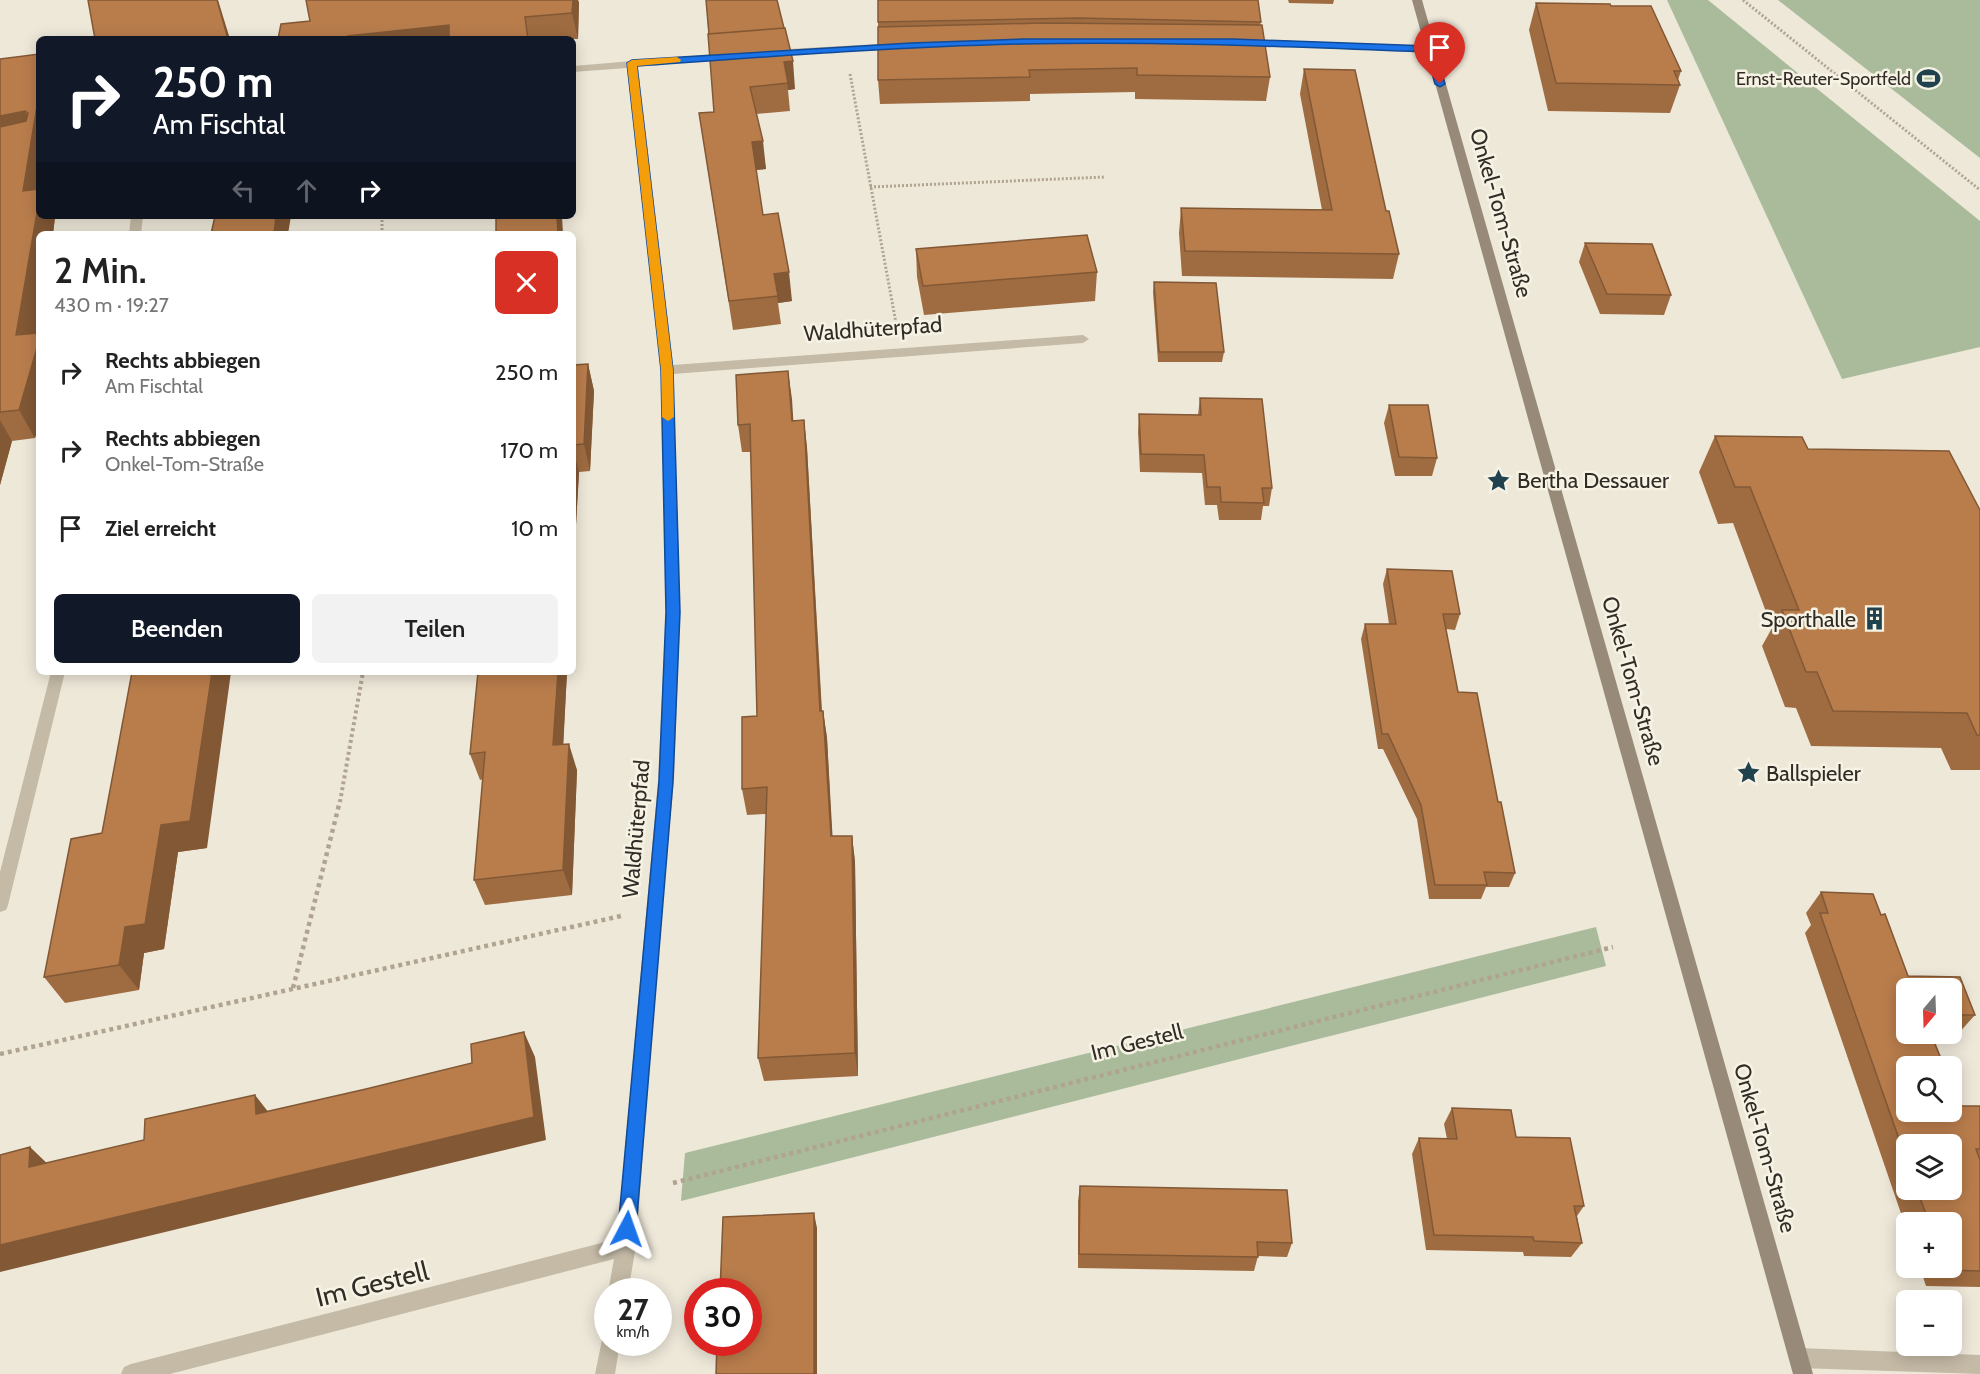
<!DOCTYPE html>
<html lang="de">
<meta charset="utf-8">
<style>
body{margin:0;font-family:Cabin,sans-serif;background:#f2f2f2;color:#222;height:100vh;display:flex;flex-direction:column;font-size:22px;white-space:nowrap}
*{box-sizing:border-box;margin:0}
p{font-size:20px;color:#767676}
.icon{flex:none;width:33px;height:33px;fill:none;stroke:currentColor;stroke-width:2;stroke-linecap:round;stroke-linejoin:round}
.map{position:relative;flex:1;overflow:hidden}
.drawer{position:absolute;left:36px;top:231px;width:540px;height:444px;display:flex;flex-direction:column;background:#fff;border-radius:9px;box-shadow:0 3px 15px #0003}
.drawer>*{flex:none}
.top-card{position:absolute;left:36px;top:36px;width:540px;height:183px;border-radius:9px;box-shadow:0 3px 15px #0003;background:#111827;color:#fff;overflow:hidden}
.needle{width:39px;rotate:199deg}
.fabs{position:absolute;left:1896px;top:978px;display:grid;gap:12px}
.fabs a{display:grid;place-items:center;width:66px;height:66px;border-radius:9px;background:#fff;box-shadow:0 3px 15px #0003;font-size:30px}
.speed{position:absolute;left:594px;top:1278px;display:flex;gap:12px;font-size:30px;font-weight:700;text-align:center}
.speed>*{display:grid;place-content:center;width:78px;height:78px;border-radius:50%;background:#fff;box-shadow:0 3px 15px #0003;line-height:1}
.speed small{font-size:15px;font-weight:400}
.speed .limit{border:9px solid #d22;background:#fff;color:#111}
.pin{position:absolute;display:grid;place-items:center;width:51px;height:51px;color:#fff;margin:-62px -26px;border-radius:50% 50% 50% 0;rotate:-45deg;box-shadow:0 0 6px #0007}
.pin .icon{rotate:45deg}
.me{position:absolute;width:66px;margin:-33px;rotate:4deg;stroke-linejoin:round;filter:drop-shadow(0 0 4px #0008)}
.turn{display:flex;align-items:center;gap:21px;height:126px;padding:0 18px;font-size:27px}
.turn .icon{width:78px;height:78px;stroke-width:2.5}
.turn b{display:block;font-size:42px;line-height:51px}
.lanes{display:flex;align-items:center;height:57px;padding:0 18px;background:#0003;justify-content:center;gap:30px;direction:ltr}
.lanes .off{opacity:.35}
.round{display:grid;place-items:center;flex:none;width:63px;height:63px;border-radius:9px;background:#f2f2f2}
.summary{display:flex;align-items:center;justify-content:space-between;height:102px;padding:0 18px}
h1{font-size:36px;font-weight:600;line-height:45px}
.button{display:flex;gap:12px;margin-top:auto;padding:12px 18px}
.button a{flex:1;height:69px;border-radius:9px;background:#111827;color:#fff;font-size:24px;font-weight:600;line-height:69px;text-align:center}
.button a+a{background:#f2f2f2;color:#222}
ul{padding:0;list-style:none}
li{display:flex;align-items:center;gap:18px;height:78px;padding:0 18px}
li div{flex:1}
li b{display:block;font-size:22px}
li em{font-style:normal}
.map>svg:first-child{display:block}
.green{fill:#a9bb9a}
.lines{fill:none;stroke-linecap:round;stroke-linejoin:round}
.path-far2{stroke:#b0a491;stroke-width:3;stroke-dasharray:2 2;stroke-linecap:butt}
.path-far1{stroke:#b0a491;stroke-width:4;stroke-dasharray:3 3;stroke-linecap:butt}
.path{stroke:#b0a491;stroke-width:4.5;stroke-dasharray:4 4;stroke-linecap:butt}
.service{fill:#c4baa6;fill-rule:evenodd}
.minor{fill:#c4baa6;fill-rule:evenodd}
.secondary{fill:#978a78;fill-rule:evenodd}
.wall{fill:#9f6c41;fill-rule:evenodd}
.shaded-wall{fill:#825835}
.building{fill:#b97d4c;stroke:#825835;stroke-width:1.5}
.route{fill:#1a73e8;stroke:#114b97;stroke-width:1.5}
.slow{fill:#f59e0b}
.labels{text-anchor:middle;dominant-baseline:central;stroke-width:5;stroke-linejoin:round;paint-order:stroke}
.far-poi-label{font-size:18px;fill:#312c26;stroke:#f6f2e4;text-anchor:end}
.street-label{font-size:22px;fill:#312c26;stroke:#f6f2e4}
.poi-label{font-size:22px;fill:#312c26;stroke:#f6f2e4;text-anchor:start}
.near-street-label{font-size:27px;fill:#312c26;stroke:#f6f2e4}
</style>
<div class="map">
<svg width="1980" height="1374" viewBox="0 0 1980 1374">
<rect width="100%" height="100%" fill="#eee8d9"/>
<path class="green" d="M1667 0H1708L1980 221V347L1842 379Z
M1778 0H1980V158Z
M1596 927 1606 966 681 1201 685 1153Z"/>
<g class="lines">
<path class="path-far2" d="M1743 0 1980 190
M850 74 896 323
M870 187 1105 177
M382 216V234"/>
<path class="path-far1" d="M340 802 363 672"/>
<path class="path" d="M293 988 340 801
M0 1054 621 916
M673 1183 1613 947"/>
<path class="service" d="M1799 1348 1980 1355V1374L1799 1368 1792 1365 1789 1358 1792 1351Z"/>
<path class="minor" d="M1244 39 1430 46 1435 49 1430 52 1240 44 1239 42Z
M896 43 901 46 900 48 770 56 765 53 770 50Z
M728 53 733 56 732 58 638 67 673 365 1083 335 1089 339 1083 343 673 374 680 612 674 781 661 911 636 1246 628 1292H608L614 1259 170 1374H121L124 1367 131 1364 617 1239 658 781 666 612 661 370 627 68 573 72V66Z
M131 216H143L141 234H129Z
M51 672H65L8 905 6 910 0 912V872Z
M608 1333V1342H620L615 1374H595L603 1335Z"/>
<path class="secondary" d="M1412 0H1422L1813 1374H1793Z"/>
</g>
<path class="wall" d="M706 0 795 89 788 90 790 111 756 114 766 169 756 170 763 215 792 301 778 303 781 324 733 330 699 113 714 112Z
M878 0 1261 22 1260 25 1270 77 1266 101 1135 99V92L1030 94V101L880 104 878 80Z
M1288 0H1334L1333 4 1289 3Z
M579 2 578 39H278Z
M1536 3 1611 6 1681 71 1678 80 1680 85 1670 113 1548 111 1529 30Z
M39 54V216H55V217L53 234H39L37 333H39V425L35 438 12 441 0 485V59Z
M1304 69 1386 211 1399 254 1393 279 1182 276 1179 233 1181 208 1322 210 1300 94Z
M1585 243 1671 295 1664 315 1600 314 1579 262Z
M916 249 1097 272 1095 301 924 315 917 277Z
M1154 282 1224 352 1222 362H1158L1153 292Z
M588 364 594 391 590 471 579 472 573 577V365Z
M788 371 793 420H804L807 448 822 711H823L827 738 832 836H852L855 862 858 1076 764 1081 758 1058 766 814 747 815 742 789 757 716 751 452H742L738 425Z
M1200 398 1272 488 1269 506H1263L1261 520H1219L1217 505H1205L1202 473 1140 472 1138 432 1139 414 1198 415Z
M1389 405 1437 458 1432 476H1395L1384 423Z
M1715 436 1808 449 1980 510V770H1951L1941 748 1811 746 1796 708 1785 707 1762 646 1772 628 1733 523 1718 524 1699 472Z
M1387 569 1460 614 1455 630 1446 629 1458 692 1498 802 1515 873 1509 887H1486L1481 899H1429L1417 819 1383 749H1378L1361 639 1365 624H1389L1383 584Z
M478 672H567L563 744 577 770 572 895 485 905 474 880 483 779 480 780 470 754Z
M102 833 207 848 178 852 164 949 144 953 139 990 65 1003 44 977Z
M1821 892 1873 894 1881 915 1885 914 1908 976 1960 977 1975 1015 1957 1035 1931 1034 1944 1066H1906V1112H1952V1086L1959 1106H1980V1287L1926 1286 1920 1268H1952V1222H1906V1228L1805 933 1811 925 1806 913ZM1906 988H1952V1034H1906ZM1906 1144H1952V1190H1906Z
M1452 1108 1516 1137 1584 1206 1577 1216 1582 1243 1571 1257 1524 1256 1523 1252 1426 1250 1412 1154 1419 1138 1447 1139 1444 1124Z
M1080 1186 1292 1243 1287 1257 1258 1256 1254 1271 1078 1268V1201Z"/>
<path class="shaded-wall" d="M217 0H218L230 39H228Z
M573 0H578L579 2 578 39 572 13Z
M449 25 452 39H348V36Z
M793 61 795 89 788 90 784 62Z
M39 94V216H55V217L53 234H39V321L32 364 16 335 0 147V116L25 111 33 128Z
M763 141 766 169 755 170 752 142Z
M276 216H291L288 234H274Z
M557 216H562L563 234H558Z
M789 272 792 301 778 303 774 274Z
M39 341V425L35 438 19 410Z
M588 364 594 391 590 471 584 444Z
M788 371 792 399 795 448 792 421Z
M0 420 12 441 0 485Z
M804 420 807 448 823 737 820 711Z
M573 448 579 472 573 577Z
M212 672H231L207 848 178 852 164 949 144 953 139 990 119 965 125 927 161 825Z
M558 672H567L562 771 553 745Z
M823 711 827 738 834 862 831 836Z
M569 744 577 770 572 895 563 870Z
M852 836 855 862 858 1076 855 1053Z
M524 1032 535 1057 546 1140 0 1272V1245L534 1117Z
M255 1095 273 1118 256 1114Z
M30 1147 54 1170 29 1167Z
M814 1213 817 1228V1374H814Z"/>
<path class="building" d="M88 0H217L228 39H95Z
M306 0H573L572 13 525 17 528 39H449V25L348 36V39H278L281 24 310 21Z
M706 0H777L784 28 709 34Z
M878 0H1258L1261 22 1078 18 878 22Z
M1536 3 1610 4 1611 6H1651L1681 71H1674L1680 85 1556 83Z
M1043 23 1262 25 1270 77 1137 75V68L1029 70 1030 77 878 80V27Z
M785 28 793 61 784 62 788 83 750 87 763 141 752 142 763 215 778 213 789 272 774 274 778 296 729 301 699 113 714 112 708 34Z
M39 54V94L23 191 39 189V201L16 335 39 333V341L19 410 0 412V127L26 121 28 113 25 111 0 116V59Z
M1304 69 1355 70 1386 211H1389L1399 254 1185 251 1181 208 1332 210Z
M215 216H276L274 234H211Z
M496 216H557L558 234H496Z
M1087 235 1097 272 923 286 916 249Z
M1585 243 1652 244 1671 295 1607 294Z
M1154 282 1216 283 1224 352H1159Z
M588 364 584 444 573 445V365Z
M788 371 792 421 804 420 820 711H823L831 836H852L855 1053 758 1058 767 787 742 789V717L757 716 750 424 738 425 736 375Z
M1200 398 1262 399 1272 488H1262L1264 503 1221 502 1220 487H1207L1204 455 1141 454 1139 414 1201 415Z
M1389 405H1428L1437 458 1399 457Z
M1715 436 1802 437 1808 449 1949 451 1980 510V735H1977L1967 713 1833 711 1817 672H1806L1782 610H1799L1750 487H1735Z
M1387 569 1452 571 1460 614H1443L1458 692 1477 693 1498 802H1501L1515 873 1484 872 1487 885H1435L1421 805 1388 734H1382L1365 624H1396Z
M132 672H212L190 821 161 825 145 924 125 927 119 965 44 977 71 839 102 833Z
M478 672H558L553 745 569 744 563 870 474 880 485 752 470 754Z
M1821 892 1873 894 1881 915 1885 914 1908 976 1960 977 1975 1015H1952V988H1906V1034H1931L1944 1066H1906V1112H1952V1086L1959 1106H1980V1149H1976L1980 1160V1271L1946 1270 1945 1268H1952V1222H1929L1917 1190H1952V1144H1906V1159L1820 913H1828Z
M524 1032 534 1117 0 1245V1155L30 1147 29 1167 144 1140 145 1119 255 1095 256 1114 366 1089 472 1063 471 1044Z
M1452 1108 1511 1110 1516 1137 1570 1138 1584 1206H1574L1582 1243 1534 1241 1533 1237 1434 1235 1419 1138 1457 1139Z
M1080 1186 1287 1190 1292 1243 1257 1242 1258 1257 1079 1254Z
M814 1213V1374H716L717 1342H748V1292H720L723 1217Z"/>
<path class="route" d="M1024 39H1233L1430 46 1435 49 1445 84 1440 87 1435 84 1426 52C1292 47 1157 41 1022 44 894 47 765 57 637 66L673 370 680 612 673 781 636 1229 633 1235 627 1237 621 1235 618 1229 659 781 666 612 661 370 627 63 632 60 911 43Z"/>
<path class="slow" d="M677 57 681 60 680 62 637 66 673 370 674 417 668 421 662 417 661 370 627 63 632 60Z"/>
<defs>
<symbol id="stadium-bare" viewBox="-9 -9 18 18"><path d="M0-5a6.5 5 0 1 0 0 10a6.5 5 0 1 0 0-10ZM-3.5-1.8h7v3.6h-7Z" fill="#20414e" stroke="#f6f2e4" stroke-width="2.5" paint-order="stroke"/></symbol>
<symbol id="sight-bare" viewBox="-9 -9 18 18"><path d="M0-6L1.8-2.2L6-1.7L2.9 1.2L3.7 5.4L0 3.3L-3.7 5.4L-2.9 1.2L-6-1.7L-1.8-2.2Z" fill="#20414e" stroke="#f6f2e4" stroke-width="2.5" paint-order="stroke"/></symbol>
<symbol id="building-bare" viewBox="-9 -9 18 18"><path d="M-4-6H4V6H1V3H-1V6H-4ZM-2.5-4.3h1.7v1.8h-1.7ZM.8-4.3h1.7v1.8H.8ZM-2.5-1h1.7V.8h-1.7ZM.8-1h1.7V.8H.8Z" fill="#20414e" stroke="#f6f2e4" stroke-width="2.5" paint-order="stroke"/></symbol>
</defs>
<g fill-rule="evenodd">
<use href="#stadium-bare" x="1912" y="62" width="33" height="33"/>
<use href="#sight-bare" x="1482" y="464" width="33" height="33"/>
<use href="#building-bare" x="1858" y="602" width="33" height="33"/>
<use href="#sight-bare" x="1732" y="756" width="33" height="33"/>
</g>
<g class="labels">
<g class="far-poi-label">
<text x="1911" y="79">Ernst-Reuter-Sportfeld</text>
</g>
<g class="street-label">
<text transform="translate(1501 213) rotate(74)">Onkel-Tom-Straße</text>
<text transform="translate(873 329) rotate(-4)">Waldhüterpfad</text>
<text transform="translate(1633 681) rotate(74)">Onkel-Tom-Straße</text>
<text transform="translate(636 829) rotate(-85)">Waldhüterpfad</text>
<text transform="translate(1137 1042) rotate(-14)">Im Gestell</text>
<text transform="translate(1765 1148) rotate(74)">Onkel-Tom-Straße</text>
</g>
<g class="poi-label">
<text x="1517" y="480">Bertha Dessauer</text>
<text x="1856" y="619" text-anchor="end">Sporthalle</text>
<text x="1766" y="773">Ballspieler</text>
</g>
<g class="near-street-label">
<text transform="translate(372 1284) rotate(-14)">Im Gestell</text>
</g>
</g>
</svg>
<div class="fabs">
<a><svg class="needle" viewBox="-14 -14 28 28"><path d="M0-13l5 13h-10z" fill="#e53935"/><path d="M0 13l5-13h-10z" fill="#767676"/></svg></a>
<a><svg class="icon" aria-label="search" viewBox="0 0 24 24"><circle cx="10" cy="10" r="6"/><path d="M15 15l6 6"/></svg></a>
<a><svg class="icon" aria-label="layers" viewBox="0 0 24 24"><path d="M12 4l9 5-9 5-9-5zM3 14l9 5 9-5"/></svg></a>
<a>+</a>
<a>−</a>
</div>
<div class="speed"><div>27<small>km/h</small></div><div class="limit">30</div></div>
<div class="pin" style="left:1440px;top:84px;background:#d93025"><svg class="icon" aria-label="arrive" viewBox="0 0 24 24"><path d="M6 21V4h12l-3 4 3 4H6"/></svg></div>
<svg class="me" style="left:627px;top:1229px" viewBox="-20 -20 40 40"><path d="M0-17L14 15 0 8-14 15z" fill="#1a73e8" stroke="#fff" stroke-width="4"/></svg>
<div class="top-card">
<div class="turn"><svg class="icon" aria-label="right" viewBox="0 0 24 24"><path d="M7 20v-9h11M14 6l5 5-5 5"/></svg><div><b>250 m</b>Am Fischtal</div></div>
<div class="lanes"><svg class="icon off" aria-label="left" viewBox="0 0 24 24"><path d="M17 20v-9H6M10 6l-5 5 5 5"/></svg><svg class="icon off" aria-label="ahead" viewBox="0 0 24 24"><path d="M12 20V5M6 11l6-6 6 6"/></svg><svg class="icon" aria-label="right" viewBox="0 0 24 24"><path d="M7 20v-9h11M14 6l5 5-5 5"/></svg></div>
</div>
<section class="drawer">
<div class="summary"><div><h1>2 Min.</h1><p>430 m · 19:27</p></div><a class="round" style="background:#d93025;color:#fff"><svg class="icon" aria-label="close" viewBox="0 0 24 24"><path d="M6 6l12 12M18 6L6 18"/></svg></a></div>
<ul>
<li><svg class="icon" aria-label="right" viewBox="0 0 24 24"><path d="M7 20v-9h11M14 6l5 5-5 5"/></svg><div><b>Rechts abbiegen</b><p>Am Fischtal</p></div><em>250 m</em></li>
<li><svg class="icon" aria-label="right" viewBox="0 0 24 24"><path d="M7 20v-9h11M14 6l5 5-5 5"/></svg><div><b>Rechts abbiegen</b><p>Onkel-Tom-Straße</p></div><em>170 m</em></li>
<li><svg class="icon" aria-label="arrive" viewBox="0 0 24 24"><path d="M6 21V4h12l-3 4 3 4H6"/></svg><div><b>Ziel erreicht</b></div><em>10 m</em></li>
</ul>
<div class="button"><a>Beenden</a><a>Teilen</a></div>
</section>
</div>
